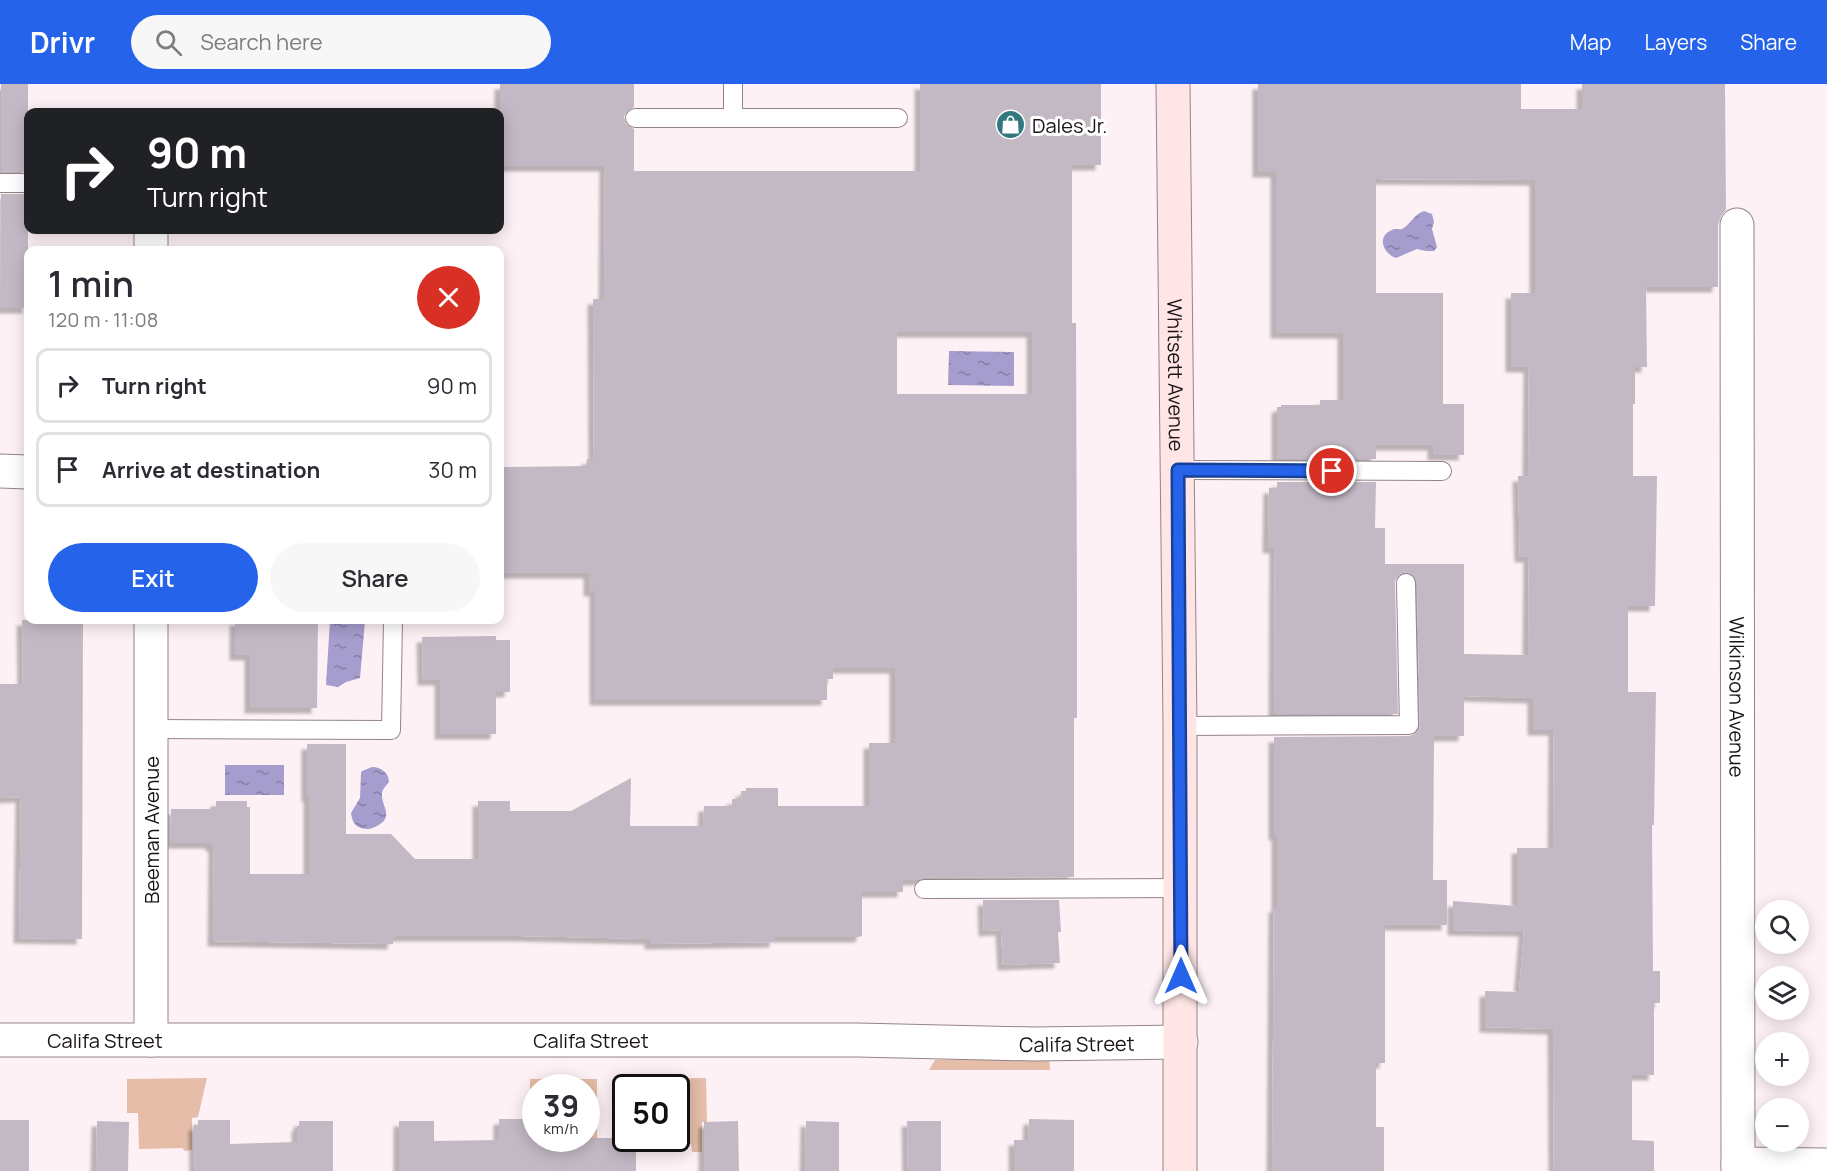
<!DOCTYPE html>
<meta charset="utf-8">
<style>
body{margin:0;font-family:Manrope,sans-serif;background:#f7f7f7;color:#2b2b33;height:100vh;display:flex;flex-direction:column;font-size:22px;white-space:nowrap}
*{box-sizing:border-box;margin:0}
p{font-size:20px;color:#7c7c81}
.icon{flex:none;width:33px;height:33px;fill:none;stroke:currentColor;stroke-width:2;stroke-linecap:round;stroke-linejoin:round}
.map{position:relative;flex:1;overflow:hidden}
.panel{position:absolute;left:24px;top:162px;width:480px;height:378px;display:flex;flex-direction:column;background:#fff;border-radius:12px;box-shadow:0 3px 15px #0003}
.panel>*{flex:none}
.top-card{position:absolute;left:24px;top:24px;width:480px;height:126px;border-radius:12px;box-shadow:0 3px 15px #0003;background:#202124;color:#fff;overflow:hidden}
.buttons{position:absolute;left:1755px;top:816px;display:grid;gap:12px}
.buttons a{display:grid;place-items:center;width:54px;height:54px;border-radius:50%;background:#fff;box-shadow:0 3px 15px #0003;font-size:30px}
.speed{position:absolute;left:522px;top:990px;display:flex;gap:12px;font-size:30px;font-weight:700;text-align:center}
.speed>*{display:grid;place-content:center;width:78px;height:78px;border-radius:50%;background:#fff;box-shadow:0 3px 15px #0003;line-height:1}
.speed small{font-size:15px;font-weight:400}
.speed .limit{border:3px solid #111;border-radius:9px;background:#fff;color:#111}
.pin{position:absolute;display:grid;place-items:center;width:51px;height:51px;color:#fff;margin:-26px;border:3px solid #fff;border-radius:50%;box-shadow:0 2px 6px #0007}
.me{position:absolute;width:66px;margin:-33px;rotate:0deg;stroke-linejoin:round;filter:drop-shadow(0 0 4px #0008)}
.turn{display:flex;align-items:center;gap:21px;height:126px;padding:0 24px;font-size:27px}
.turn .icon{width:78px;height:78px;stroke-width:2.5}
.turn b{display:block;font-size:42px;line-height:51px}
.round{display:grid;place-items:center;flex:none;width:63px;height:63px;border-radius:32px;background:#f7f7f7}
.overview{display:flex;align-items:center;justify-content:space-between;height:102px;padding:0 24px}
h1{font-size:36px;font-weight:600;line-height:45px}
.action{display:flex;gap:12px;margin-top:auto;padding:12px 24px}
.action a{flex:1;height:69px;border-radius:36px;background:#2563eb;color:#fff;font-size:24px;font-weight:600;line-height:69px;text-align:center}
.action a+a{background:#f7f7f7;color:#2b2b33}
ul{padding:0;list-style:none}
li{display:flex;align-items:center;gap:18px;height:75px;margin:0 12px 9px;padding:0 12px;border:3px solid #e1e1e2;border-radius:12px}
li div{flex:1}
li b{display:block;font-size:22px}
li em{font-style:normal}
header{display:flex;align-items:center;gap:36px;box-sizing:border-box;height:84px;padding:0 30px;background:#2563eb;color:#fff}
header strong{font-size:28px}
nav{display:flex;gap:33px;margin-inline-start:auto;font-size:21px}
.search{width:420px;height:54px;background:#f7f7f7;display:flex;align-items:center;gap:15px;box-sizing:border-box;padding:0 21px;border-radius:33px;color:#7c7c81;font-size:22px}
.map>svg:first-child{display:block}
.green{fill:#e5bda8}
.water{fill:url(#water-ripples)}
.building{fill:#c3b9c5;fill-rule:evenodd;filter:url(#shadow)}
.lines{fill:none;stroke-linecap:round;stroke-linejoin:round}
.service-casing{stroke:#93848a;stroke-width:20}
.minor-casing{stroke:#93848a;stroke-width:35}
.secondary-casing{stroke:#93848a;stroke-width:35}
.service{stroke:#fff;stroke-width:18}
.minor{stroke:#fff;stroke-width:33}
.secondary{stroke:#ffe5e5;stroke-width:33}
.route-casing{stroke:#184099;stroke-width:15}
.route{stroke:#2563eb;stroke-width:10}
.labels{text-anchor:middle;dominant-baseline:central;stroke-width:6;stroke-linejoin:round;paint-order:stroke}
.poi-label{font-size:20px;fill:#191315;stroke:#fff;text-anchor:start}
.street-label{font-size:20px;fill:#191315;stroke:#fff}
</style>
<header>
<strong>Drivr</strong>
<div class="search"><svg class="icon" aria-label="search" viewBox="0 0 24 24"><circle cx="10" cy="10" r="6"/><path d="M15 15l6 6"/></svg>Search here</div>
<nav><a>Map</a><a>Layers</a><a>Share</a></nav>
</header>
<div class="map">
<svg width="1827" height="1087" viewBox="0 0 1827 1087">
<defs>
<pattern id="water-ripples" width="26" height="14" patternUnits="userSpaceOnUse" patternTransform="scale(1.5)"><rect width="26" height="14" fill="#a49dcd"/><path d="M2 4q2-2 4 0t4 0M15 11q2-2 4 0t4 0" fill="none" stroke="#857fa5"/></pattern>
<filter id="shadow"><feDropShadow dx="-5.5" dy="5.5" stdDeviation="1.5" flood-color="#0004"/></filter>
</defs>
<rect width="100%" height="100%" fill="#fef1f6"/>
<path class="green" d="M1049 973 1050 986H929L935 976Z
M207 994 198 1033 192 1034V1066L184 1067 183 1064 139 1065 138 1029H127V995Z
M706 994 707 1038H702V1068H692L691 1060H667V1055L676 1054V1004L631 1003 630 995Z
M530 995H597V1066L586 1054V1004H536L535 1013 530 1007Z"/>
<path class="water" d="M1424 127 1432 130 1434 138 1432 145 1437 163 1434 167H1426L1417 165 1396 174C1382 169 1377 152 1392 146 1395 144 1399 146 1402 145 1410 141 1414 130 1424 127Z
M949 267 1014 268V302L948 301Z
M330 536 365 537 360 594 346 598 338 603 326 601Z
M225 681H284V711H225Z
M372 683C381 683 389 689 389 698 386 702 382 705 382 710 381 723 396 733 375 743 371 745 366 746 361 744 354 742 352 736 351 729L360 714 361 689 362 687Z"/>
<path class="building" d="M1 0H28V88H1Z
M500 0H634V23L626 28 624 33 626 40 634 45V87H920V0H1101V81H1072V239H1076L1077 525V634H1074V793L924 794 918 796H903V808H862V852L858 853H775V858L650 860V855L521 852H396V854H393V860L213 857 214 762H211V759H170L171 725H210L211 723H216V717H247V723H250V790H309V713L307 712V660H346V750H391L415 775H478V717H510V727H571L631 694 630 742H703L704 722H732V715H742L741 707H746V704H778V722H869V659H895V584H833V595H827V616H595V507H589V489H500V383L586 382 587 375H594L593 215H604L605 82H500ZM897 248H1032V310H897Z
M1258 0H1521V25H1582V0H1725L1726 126 1721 132 1718 141V203H1646L1647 283H1635V320H1633V392H1657L1655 522H1628V608H1656L1654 741H1652L1653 887H1660V919H1654V991H1632V1056L1654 1057V1087H1554L1553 945 1485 943V907L1519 908 1524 847 1453 846V817L1517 822V764H1553L1554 646H1533V614L1464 612V652H1434L1433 796H1447V841H1385V979H1376V1043H1384V1087H1272L1274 823H1277V751H1274V653L1409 652 1415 650 1419 646 1420 641 1417 499 1415 493 1406 488 1400 490 1396 494 1395 499 1398 630H1274L1275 464H1268L1269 404H1277V398H1376L1375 444H1385V480H1464V570L1528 571 1529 473H1520L1518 392H1528L1529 283H1511V209H1535V96L1376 95V209H1443V320H1464V371H1433V361H1376V375H1277V323H1281V321H1320V316H1343V249H1276V88H1258Z
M1 110H28V224H0Z
M22 536H83L82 855 19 854 21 713 0 714V600H23Z
M235 536H318L317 624H250V571H235Z
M496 552V556H510V608H496V650H440V596H423L422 553Z
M983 816H1059L1061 848H1058L1060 879 1003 881 1001 846 984 847Z
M499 1035H536V1054H636V1087H399V1037H434V1057L499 1056Z
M1029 1035 1074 1036V1087H1014V1056H1028Z
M0 1036H29V1087H0Z
M198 1036H230V1060L297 1058V1042H299V1037H333V1087H195L194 1041H198Z
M97 1037 129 1038 128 1087H96Z
M738 1037 739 1087H704V1038Z
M806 1037 839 1038V1087H805Z
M907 1037H941V1087H908Z"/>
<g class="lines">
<defs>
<path id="service" d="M635 34H898
M733 34V0
M0 99H28
M1178 386 1442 387
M1180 642 1409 641 1406 499
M151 645 391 646 393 536
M924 805 1181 804"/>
<g id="minor">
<path id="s1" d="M1737 141 1738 1087"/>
<path d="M151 146V166"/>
<path d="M0 387 28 388"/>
<path d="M151 536V956"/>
<path id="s2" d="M0 956H857L1034 960 1181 958"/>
<path d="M1738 1080 1827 1081"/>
</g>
<g id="secondary">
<path id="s3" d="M1173 0 1180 642V1087"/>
</g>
</defs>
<use href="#service" class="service-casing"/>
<use href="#minor" class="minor-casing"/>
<use href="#secondary" class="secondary-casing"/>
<use href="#service" class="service"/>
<use href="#minor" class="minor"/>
<use href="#secondary" class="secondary"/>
</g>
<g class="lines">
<defs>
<path id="route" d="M1181 892 1178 386 1332 387"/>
</defs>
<use href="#route" class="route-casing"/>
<use href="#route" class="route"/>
</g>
<defs>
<symbol id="shop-disc" viewBox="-11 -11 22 22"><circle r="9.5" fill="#30797f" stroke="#fff"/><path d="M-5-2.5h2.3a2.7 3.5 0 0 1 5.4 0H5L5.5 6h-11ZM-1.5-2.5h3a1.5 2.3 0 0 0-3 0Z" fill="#fff"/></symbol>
</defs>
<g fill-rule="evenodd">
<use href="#shop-disc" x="994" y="24" width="33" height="33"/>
</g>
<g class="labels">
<g class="poi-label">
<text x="1032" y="41">Dales Jr.</text>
</g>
<g class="street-label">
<text stroke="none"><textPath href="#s3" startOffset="291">Whitsett Avenue</textPath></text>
<text stroke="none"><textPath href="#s1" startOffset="472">Wilkinson Avenue</textPath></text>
<text transform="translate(151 746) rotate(-90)">Beeman Avenue</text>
<text stroke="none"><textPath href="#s2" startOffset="105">Califa Street</textPath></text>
<text stroke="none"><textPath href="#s2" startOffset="591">Califa Street</textPath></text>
<text stroke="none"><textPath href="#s2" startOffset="1077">Califa Street</textPath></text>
</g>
</g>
</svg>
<div class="buttons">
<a><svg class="icon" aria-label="search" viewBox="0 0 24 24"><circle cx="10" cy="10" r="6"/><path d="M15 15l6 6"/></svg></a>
<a><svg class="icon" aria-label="layers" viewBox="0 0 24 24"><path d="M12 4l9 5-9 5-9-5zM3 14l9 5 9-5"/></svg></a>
<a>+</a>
<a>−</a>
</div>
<div class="speed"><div>39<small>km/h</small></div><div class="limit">50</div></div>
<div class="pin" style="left:1332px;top:387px;background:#d93025"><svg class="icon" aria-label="arrive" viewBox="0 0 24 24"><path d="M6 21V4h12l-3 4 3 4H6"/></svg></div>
<svg class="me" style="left:1181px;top:892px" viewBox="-20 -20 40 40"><path d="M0-17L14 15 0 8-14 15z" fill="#2563eb" stroke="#fff" stroke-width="4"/></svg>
<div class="top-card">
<div class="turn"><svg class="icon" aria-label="right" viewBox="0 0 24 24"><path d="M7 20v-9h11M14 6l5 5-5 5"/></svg><div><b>90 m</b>Turn right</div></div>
</div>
<section class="panel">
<div class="overview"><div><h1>1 min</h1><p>120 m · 11:08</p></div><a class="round" style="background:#d93025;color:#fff"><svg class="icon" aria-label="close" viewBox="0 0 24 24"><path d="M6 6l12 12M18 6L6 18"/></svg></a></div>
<ul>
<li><svg class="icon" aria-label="right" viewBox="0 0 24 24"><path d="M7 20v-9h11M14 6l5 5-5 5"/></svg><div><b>Turn right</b></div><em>90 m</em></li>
<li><svg class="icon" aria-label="arrive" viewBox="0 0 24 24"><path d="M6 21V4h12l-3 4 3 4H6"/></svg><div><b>Arrive at destination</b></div><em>30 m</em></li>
</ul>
<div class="action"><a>Exit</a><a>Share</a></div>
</section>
</div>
